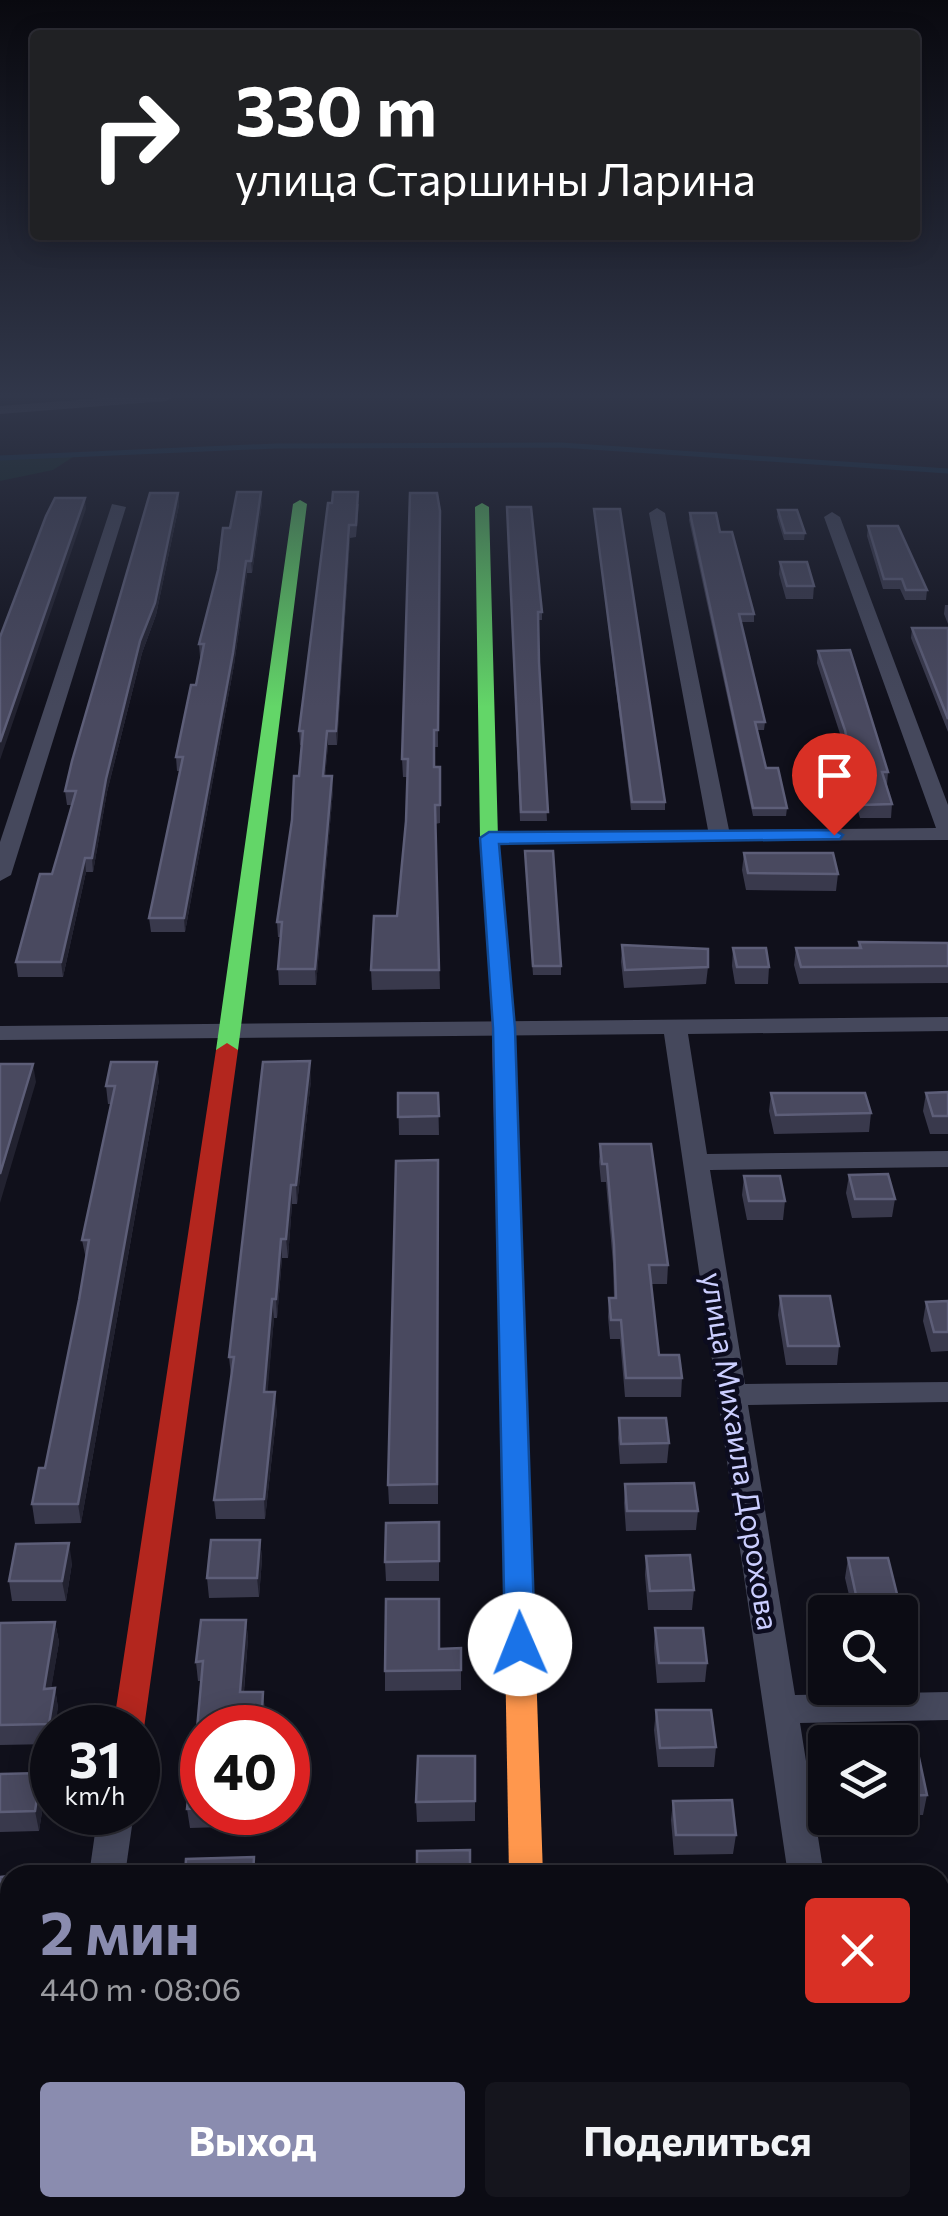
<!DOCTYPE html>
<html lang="ru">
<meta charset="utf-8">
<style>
body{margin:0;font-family:Commissioner,sans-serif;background:#15151d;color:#f1f3f6;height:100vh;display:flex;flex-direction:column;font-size:38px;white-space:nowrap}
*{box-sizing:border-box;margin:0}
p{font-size:32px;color:#9a9ba0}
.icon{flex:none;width:55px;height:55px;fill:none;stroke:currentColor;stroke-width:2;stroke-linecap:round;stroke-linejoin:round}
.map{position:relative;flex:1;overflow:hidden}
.drawer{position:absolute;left:0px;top:1865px;width:950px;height:352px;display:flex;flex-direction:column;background:#0c0c14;border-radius:30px 30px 0 0;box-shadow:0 5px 25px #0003,0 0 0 2px #2c2c34}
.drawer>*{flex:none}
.guide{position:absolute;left:30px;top:30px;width:890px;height:210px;border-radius:10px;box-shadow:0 5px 25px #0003,0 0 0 2px #2c2c34;background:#202124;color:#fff;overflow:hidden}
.tools{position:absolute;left:808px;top:1595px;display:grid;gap:20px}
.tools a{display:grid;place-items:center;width:110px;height:110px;border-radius:10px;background:#0c0c14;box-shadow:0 5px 25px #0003,0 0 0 2px #2c2c34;font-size:50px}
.speed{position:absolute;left:30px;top:1705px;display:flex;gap:20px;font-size:50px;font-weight:700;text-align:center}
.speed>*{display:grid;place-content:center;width:130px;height:130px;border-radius:50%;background:#0c0c14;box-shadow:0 5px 25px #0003,0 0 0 2px #2c2c34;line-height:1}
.speed small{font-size:25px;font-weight:400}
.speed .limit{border:15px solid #d22;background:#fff;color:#111}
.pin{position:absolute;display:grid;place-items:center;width:85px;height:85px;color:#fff;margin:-102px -42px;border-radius:50% 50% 50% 0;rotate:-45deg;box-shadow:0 0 10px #0007}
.pin .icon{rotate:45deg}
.me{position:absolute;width:110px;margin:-55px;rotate:359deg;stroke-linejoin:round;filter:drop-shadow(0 0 8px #0008)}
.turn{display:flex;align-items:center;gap:35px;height:210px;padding:0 40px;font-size:45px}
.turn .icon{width:130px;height:130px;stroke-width:2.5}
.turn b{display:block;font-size:70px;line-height:85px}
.round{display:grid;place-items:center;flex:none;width:105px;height:105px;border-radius:10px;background:#15151d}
.head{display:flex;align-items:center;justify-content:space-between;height:170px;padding:0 40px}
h1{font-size:60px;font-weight:700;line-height:75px;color:#8a8caf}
.primary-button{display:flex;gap:20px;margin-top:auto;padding:20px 40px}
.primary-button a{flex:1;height:115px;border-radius:10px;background:#8a8caf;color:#fff;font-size:40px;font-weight:700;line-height:115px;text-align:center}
.primary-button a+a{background:#15151d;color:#f1f3f6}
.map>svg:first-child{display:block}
.green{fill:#0f2623}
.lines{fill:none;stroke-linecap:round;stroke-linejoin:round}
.stream{stroke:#0c2940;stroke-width:5}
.street{fill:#45485c;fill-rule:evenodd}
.fast{fill:#63d668;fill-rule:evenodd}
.slow{fill:#ff974d;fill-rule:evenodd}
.jam{fill:#b3261e;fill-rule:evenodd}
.wall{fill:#39394c}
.shaded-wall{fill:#222230}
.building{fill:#49495f;stroke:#5d5e78;stroke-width:2.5}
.route{fill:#1a73e8;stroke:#114b97;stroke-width:2.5}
.labels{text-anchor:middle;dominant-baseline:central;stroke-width:9;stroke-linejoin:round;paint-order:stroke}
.near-street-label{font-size:30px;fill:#cbceff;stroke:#0c0c1f}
</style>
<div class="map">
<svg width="948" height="2216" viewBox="0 0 948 2216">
<rect width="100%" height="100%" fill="#10101b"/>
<path class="green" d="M76 455 53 470 0 481V458Z"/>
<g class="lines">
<path class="stream" d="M0 458 276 446 561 445 948 471"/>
<path class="street" d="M116 397H173L166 401 0 414V406Z
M112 504 126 507 11 875 0 881V842Z
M657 508 665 513 729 830 936 828 824 517 832 512 840 517 948 805V840L482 842 479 838 489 832 708 830 649 513Z
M948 1017V1031L688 1034 707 1154 948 1151V1167L710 1170 745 1384 948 1382V1402L748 1405 795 1695 948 1692V1720L800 1723 824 1875H788L664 1034 0 1040V1026Z
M98 1812H134L125 1875H89Z
M940 2070H948V2108H940Z
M37 2208H79L78 2216H36Z
M514 2208H556V2216H514Z
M835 2208H877L879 2216H837Z"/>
<path class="fast" d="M300 500 307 504 238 1050 227 1057 216 1050 293 504Z
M482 503 489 507 498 838 511 993 501 999 491 993 480 838 475 507Z"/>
<path class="slow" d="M513 1362 522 1365 526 1371 543 1875H509L500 1371 504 1365Z"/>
<path class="jam" d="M501 987 511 993 526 1371 522 1377H504L500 1371 491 993Z
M227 1043 238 1050 144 1728 138 1738V1728H113L216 1050Z"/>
</g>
<path class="wall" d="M178 493 179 505 156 615 142 653 107 792 93 872H86L63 977H18L16 962 52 874 72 805H67L65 791Z
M437 493 438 747H434V767H440V823L435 824 440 989 372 990 371 970 397 916 406 821 407 777H403L402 759Z
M262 503 252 573H247L234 665 185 932H151L149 918 181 771H177L176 757 196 685 202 657H200L199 644 230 528Z
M328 503 359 504 356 537 350 538 337 745H328L325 776 333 790 316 985H279L278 969 281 937H278L277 922 299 776 302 745H300L299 731Z
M507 507 542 612V620H538L539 662 547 821H520Z
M594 509 665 802V810H631Z
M778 510 805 533 804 540H784L777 517Z
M690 513 720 532 754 614V622H741L765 722 764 730H757L766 768 787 808 786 816H753L689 520Z
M868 526 927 590 926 600H905L900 589H883L867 536Z
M780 562 814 586 813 599H786L779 574Z
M945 605H948V624L944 614Z
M912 628H948V732L911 638Z
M818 651 888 772 887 785 892 804 891 818H860L841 753 842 740 817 663Z
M744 853 838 874 836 891 746 890 742 870Z
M525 860 561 966V975H533Z
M859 942 948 943V983L799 984 794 965 796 948H858Z
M622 945 708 967 706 984 624 988 621 962Z
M733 948 769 967 768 984H735L732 966Z
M159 1080 81 1523 35 1524 32 1504 45 1468 79 1300 86 1259 82 1240 111 1104H108L106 1086Z
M311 1080 297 1204H292L288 1258H282L277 1318H274L267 1392 277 1411 265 1519H216L214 1500 231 1376 229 1357Z
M948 1092V1134H930L923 1111 926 1093Z
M398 1093H438L439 1135H399Z
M771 1093 871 1113 869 1132 774 1134 769 1111Z
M600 1144 668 1265 667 1284H651L659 1355 682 1378 681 1397H625L620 1339H610L608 1317 609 1298H614L613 1264 606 1182H601L599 1162Z
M438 1160V1504H389L388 1485Z
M849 1175 895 1199 892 1217 852 1218 846 1193Z
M744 1176 785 1201 783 1220H747L742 1195Z
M780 1296 839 1346 837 1365H786L778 1315Z
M948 1301V1351L931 1352 923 1321 926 1302Z
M619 1418 669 1443 667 1463 620 1464 618 1438Z
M625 1484 698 1511 696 1530 626 1531 624 1503Z
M439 1522V1581H386L385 1562Z
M260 1540 262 1559 259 1597 209 1598 207 1578Z
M646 1556 694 1590 692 1610H648L645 1575Z
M848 1558 897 1594 894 1612H853L845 1578Z
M72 1563 66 1601H12L9 1581Z
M246 1620 248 1639 244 1692H263L265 1712 202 1728V1749H199L197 1729 201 1681H198L196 1662Z
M55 1622 59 1642 51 1688H55L58 1708 52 1728V1744L0 1745V1623Z
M655 1628 707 1663 705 1682 657 1683 654 1648Z
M461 1648V1690L385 1691V1671L439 1649Z
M656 1710 716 1747 714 1767H658L654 1730Z
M900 1754 927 1795 923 1815H900Z
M475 1756V1821L417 1822 416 1802Z
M202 1770V1812H257L256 1826 190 1828 187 1809Z
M0 1774 45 1793 39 1831 0 1832Z
M673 1801 736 1835 733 1854 674 1855 671 1820Z
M10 1876V1938H0V1877Z
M940 1933 948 1954V2030H940Z"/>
<path class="shaded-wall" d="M261 492 262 503 252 573 251 561Z
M178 493 179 505 156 615 142 653 107 792 93 872 92 858 106 779Z
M85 498 86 509 0 760V742Z
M349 525 350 538 337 745 336 731Z
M246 561 247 573 234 665 185 932 184 918Z
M327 731 328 745 324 790 323 776Z
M332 776 333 790 316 985 315 969Z
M85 858 86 872 63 977 61 962Z
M310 1061 311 1080 297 1204 296 1185Z
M157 1062 159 1080 81 1523 78 1504Z
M33 1064 36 1082 0 1203V1174Z
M291 1185 292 1204 288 1258 286 1239Z
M281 1239 282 1258 277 1318 276 1299Z
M272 1299 274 1318 266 1411 264 1392Z
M275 1392 277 1411 265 1519 264 1499Z
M260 1540 262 1559 259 1597 257 1578Z
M69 1543 72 1563 66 1601 62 1581Z
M246 1620 248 1639 242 1712 240 1692Z
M55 1622 59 1642 48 1708 44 1689Z
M55 1688 58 1708 55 1728H52V1741L49 1724Z
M263 1692 265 1712 264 1728H261Z
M41 1773 45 1793 39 1831 35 1811Z
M3 1977 8 1996 1 2042 0 1999Z"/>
<path class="building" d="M237 492H261L251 561H246L233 653 184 918H149L183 757H176L191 685H196L204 644H199L218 570 223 528H230Z
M333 492H358L356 525H349L336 731H327L323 776H332L315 969H278L282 922H277L292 820 294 776H299L303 731H299L328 503H332Z
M150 493H178L155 603 140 641 106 779 92 858H85L61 962H16L40 874H52L62 840 76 791H65L72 761Z
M410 493H437L440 511 438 730H434V767H440V805H435L439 970H371L374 916H397L406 821 408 759H402Z
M55 498H85L0 742V637L46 516Z
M507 507H531L542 612H538L539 662 548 812H521Z
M594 509H620L665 802H632Z
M778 510H797L805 533H785Z
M690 513H716L720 532H732L754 614H739L765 722H755L766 768H778L787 808H753Z
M868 526H898L927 590H906L902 579H884Z
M780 562H807L814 586H787Z
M912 628H948V719Z
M850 650 888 772H882L892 804 861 805 842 740H847L845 730 818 651Z
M525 851H553L561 966H533Z
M744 853H833L838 874 748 873Z
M859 942 948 943V966L801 967 796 948H861Z
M622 945 708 949V967L625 970Z
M733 948H766L769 967H737Z
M310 1061 296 1185H291L286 1239H281L276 1299H272L264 1392H275L264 1499 214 1500 234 1357H229L263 1062Z
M111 1062H157L78 1504H32L39 1468H45L79 1300 89 1240H82L115 1086H106Z
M0 1064H33L0 1174Z
M948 1092V1116H933L926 1093Z
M398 1093H438L439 1116 398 1117Z
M771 1093H865L871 1113 776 1115Z
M600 1144H651L668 1265H649L659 1355H679L682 1378H626L621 1320H611L609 1298H616L614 1245 607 1164H602Z
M438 1160 437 1484 388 1485 396 1161Z
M888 1174 895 1199H855L849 1175Z
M744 1176H780L785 1201H749Z
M780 1296H830L839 1346H788Z
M948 1301V1332H934L926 1302Z
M619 1418H666L669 1443 621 1444Z
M694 1483 698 1511H627L625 1484Z
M439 1522V1561L385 1562 386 1523Z
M211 1540H260L257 1578H207Z
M69 1543 62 1581H9L16 1544Z
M690 1555 694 1590 650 1591 646 1556Z
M848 1558H888L897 1594 856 1595Z
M386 1599H439V1649L461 1648V1670L385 1671Z
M201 1620H246L240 1692H263L261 1727 202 1728V1729H197L203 1661 196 1662Z
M55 1622 44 1689 55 1688 49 1724 0 1725V1623Z
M655 1628H703L707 1663H659Z
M656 1710H711L716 1747 660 1748Z
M918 1753 927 1795 900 1796V1754Z
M418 1756H475V1801L416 1802Z
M191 1770H202V1808L187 1809Z
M41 1773 35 1811 0 1812V1774Z
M732 1800 736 1835H676L673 1801Z
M470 1850V1875H417V1851Z
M254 1857 253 1875H185L186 1859Z
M10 1876V1918L0 1919V1877Z
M940 1933H943L948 1954V2011H940Z
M0 1977H3L0 1999Z
M147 2208H225L224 2216H146Z
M384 2208H461V2216H384Z"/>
<linearGradient id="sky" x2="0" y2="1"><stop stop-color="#09090f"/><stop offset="0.56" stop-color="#31374a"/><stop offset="1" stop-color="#31374a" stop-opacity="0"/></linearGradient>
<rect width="948" height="707" fill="url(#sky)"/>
<path class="route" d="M834 830 843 835 840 839 499 844 515 1028 535 1644 531 1653 520 1656 510 1653 505 1644 493 1028 480 838 489 832Z"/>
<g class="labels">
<g class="near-street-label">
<text transform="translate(742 1451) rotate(81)">улица Михаила Дорохова</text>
</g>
</g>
</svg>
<div class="tools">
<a><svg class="icon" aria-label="search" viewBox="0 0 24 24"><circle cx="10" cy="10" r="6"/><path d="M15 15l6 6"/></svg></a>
<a><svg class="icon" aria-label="layers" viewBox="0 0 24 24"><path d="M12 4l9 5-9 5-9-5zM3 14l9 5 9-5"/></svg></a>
</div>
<div class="speed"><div>31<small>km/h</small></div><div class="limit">40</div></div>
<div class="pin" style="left:834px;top:835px;background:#d93025"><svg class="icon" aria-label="arrive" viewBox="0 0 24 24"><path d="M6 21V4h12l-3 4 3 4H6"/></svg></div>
<svg class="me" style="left:520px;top:1644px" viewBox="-20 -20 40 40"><circle r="19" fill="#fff"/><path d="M0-13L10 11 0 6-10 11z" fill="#1a73e8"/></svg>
<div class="guide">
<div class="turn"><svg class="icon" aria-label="right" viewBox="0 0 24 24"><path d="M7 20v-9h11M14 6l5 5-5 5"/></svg><div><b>330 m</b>улица Старшины Ларина</div></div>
</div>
<section class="drawer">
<div class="head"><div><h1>2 мин</h1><p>440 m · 08:06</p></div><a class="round" style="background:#d93025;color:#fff"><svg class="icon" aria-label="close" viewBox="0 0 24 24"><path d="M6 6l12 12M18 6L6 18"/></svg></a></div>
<div class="primary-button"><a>Выход</a><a>Поделиться</a></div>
</section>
</div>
